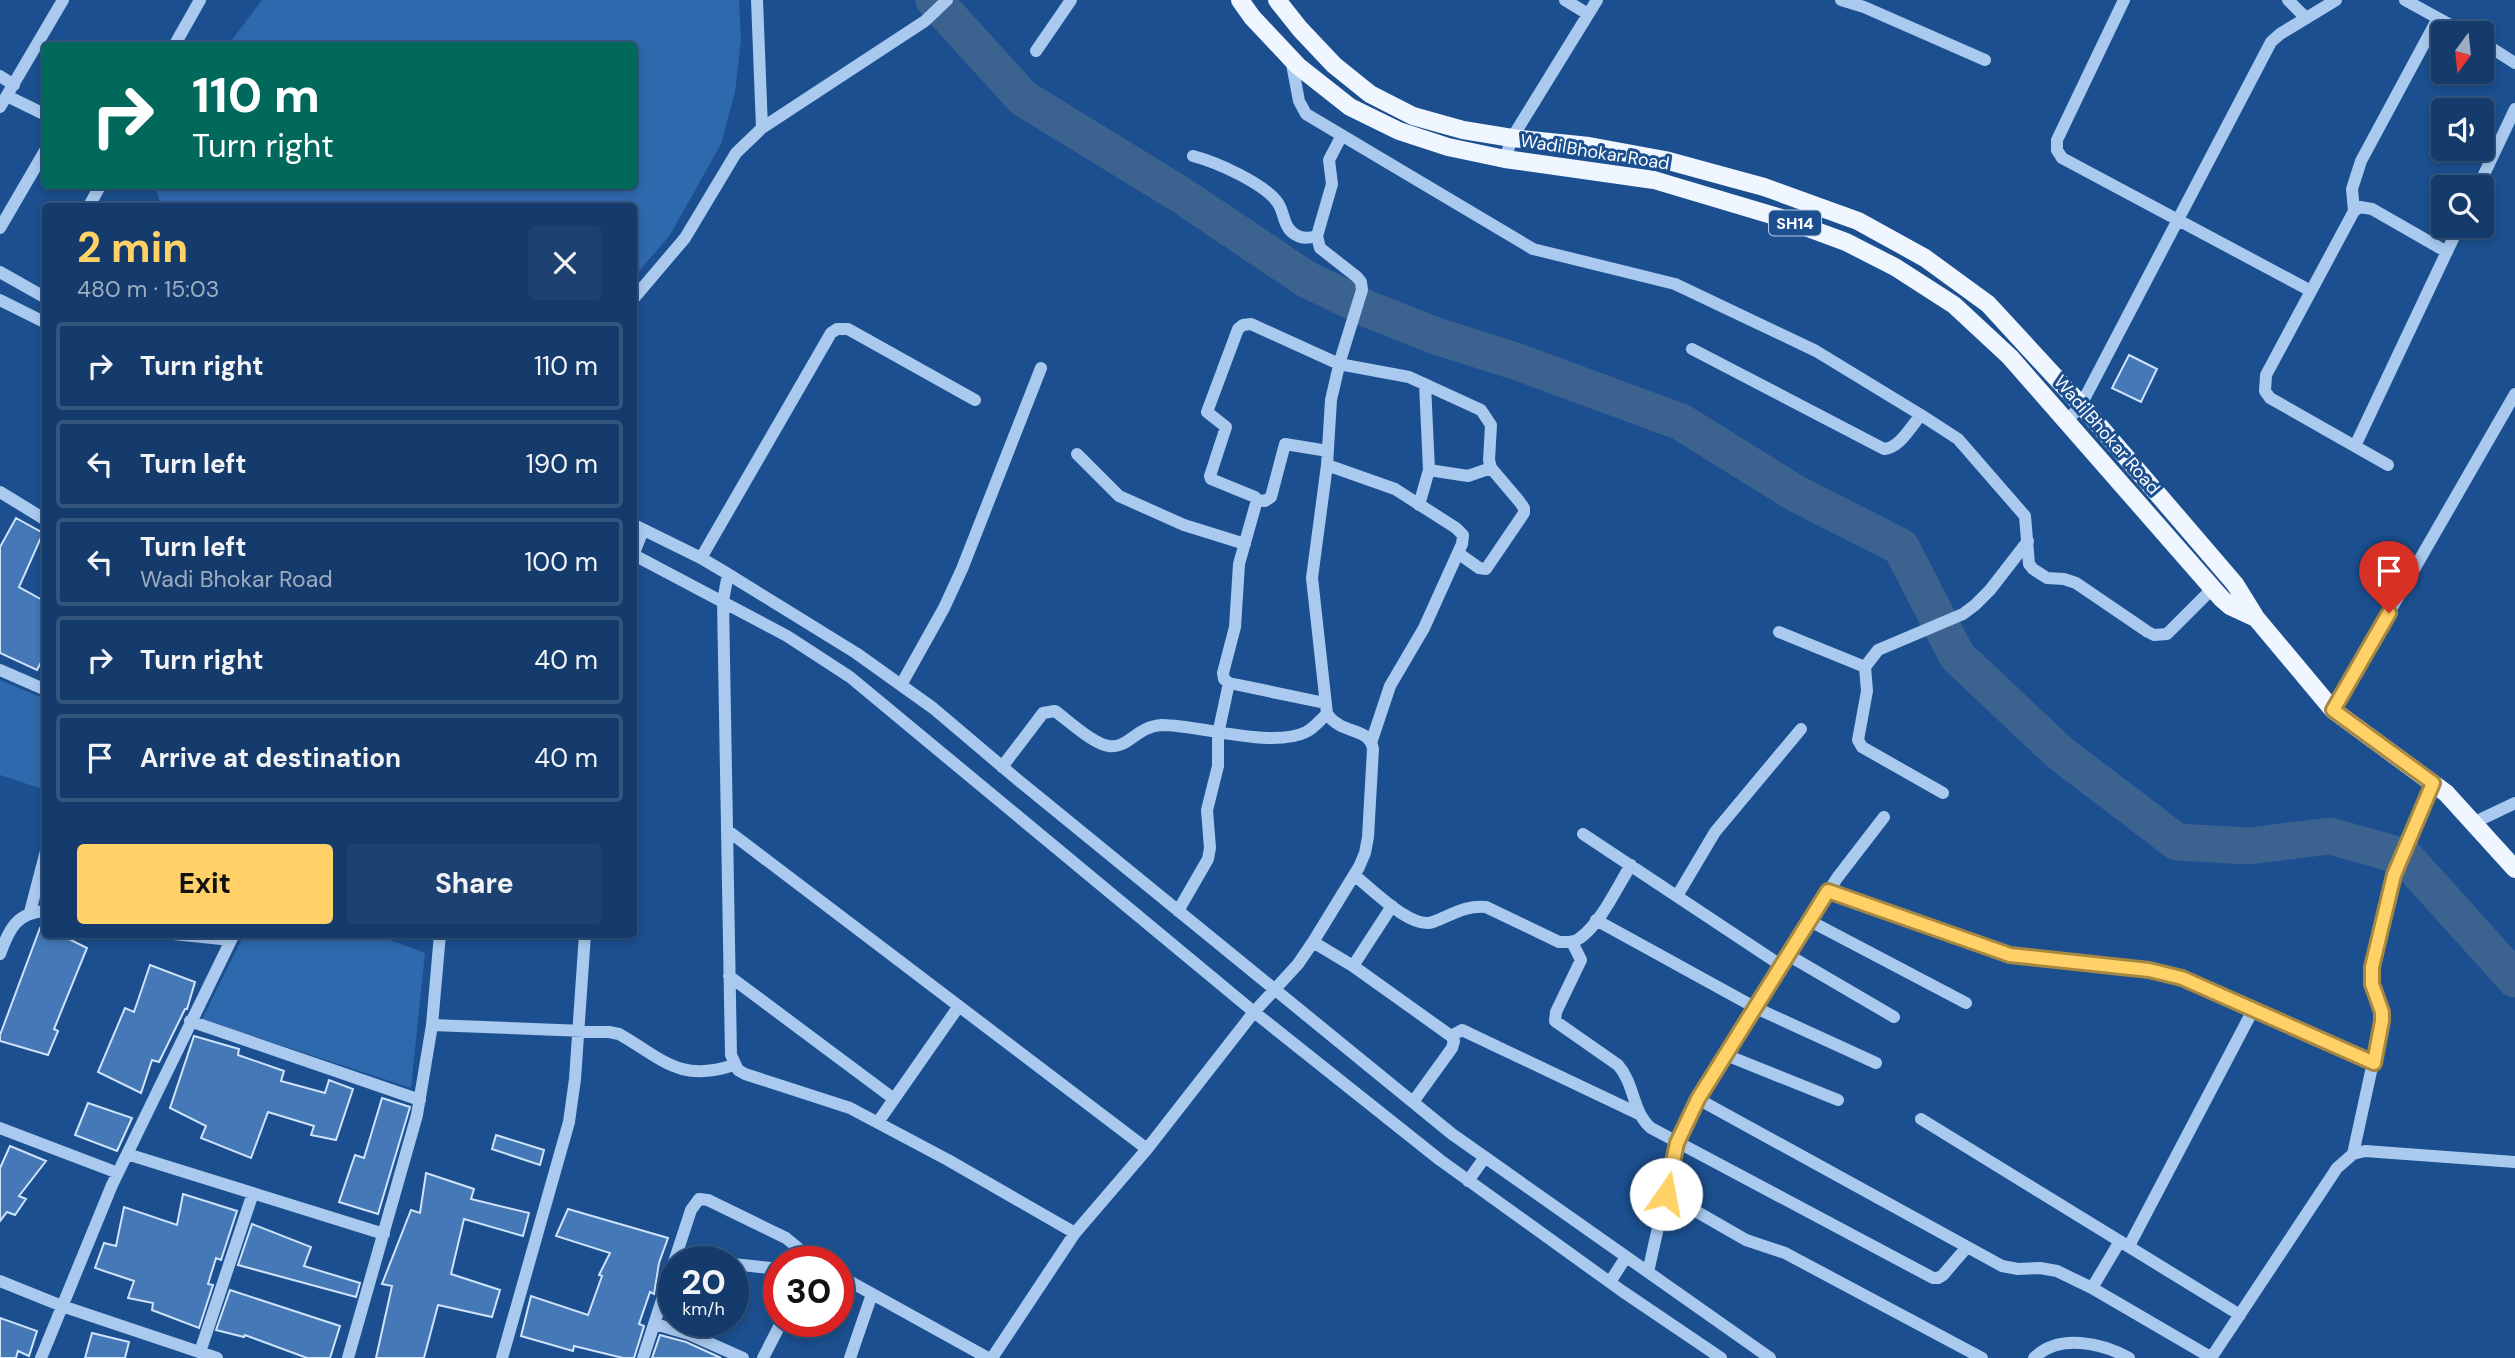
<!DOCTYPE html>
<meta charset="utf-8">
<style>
body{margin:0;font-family:"DM Sans",sans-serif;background:#1d4271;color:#f1f3f6;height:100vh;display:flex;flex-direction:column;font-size:26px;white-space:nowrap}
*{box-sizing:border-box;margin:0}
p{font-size:23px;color:#9dadc1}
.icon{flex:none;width:38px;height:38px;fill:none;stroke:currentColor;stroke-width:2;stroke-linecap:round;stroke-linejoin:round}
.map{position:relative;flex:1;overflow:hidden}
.sheet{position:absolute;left:42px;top:203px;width:595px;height:735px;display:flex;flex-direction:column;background:#143b6b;border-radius:7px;box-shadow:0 4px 10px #0003,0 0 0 2px #33557e}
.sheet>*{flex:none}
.guide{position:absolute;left:42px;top:42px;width:595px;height:147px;border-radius:7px;box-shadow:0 4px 10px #0003,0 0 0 2px #33557e;background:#00695c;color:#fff;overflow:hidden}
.needle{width:46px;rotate:195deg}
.tools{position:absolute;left:2431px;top:21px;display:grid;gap:14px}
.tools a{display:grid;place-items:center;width:63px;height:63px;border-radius:7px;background:#143b6b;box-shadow:0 4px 10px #0003,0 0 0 2px #33557e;font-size:35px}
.speed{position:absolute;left:658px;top:1246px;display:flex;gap:14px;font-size:35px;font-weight:700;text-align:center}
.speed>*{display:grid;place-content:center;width:91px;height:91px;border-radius:50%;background:#143b6b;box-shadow:0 4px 10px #0003,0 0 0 2px #33557e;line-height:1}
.speed small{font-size:18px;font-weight:400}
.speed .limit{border:10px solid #d22;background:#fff;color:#111}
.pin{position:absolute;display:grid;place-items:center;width:60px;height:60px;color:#fff;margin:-72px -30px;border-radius:50% 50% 50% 0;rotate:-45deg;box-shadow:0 0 7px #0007}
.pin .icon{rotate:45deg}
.me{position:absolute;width:77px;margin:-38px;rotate:12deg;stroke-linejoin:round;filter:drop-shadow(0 0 5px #0008)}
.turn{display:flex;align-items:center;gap:24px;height:147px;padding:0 35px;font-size:32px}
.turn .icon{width:91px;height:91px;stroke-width:2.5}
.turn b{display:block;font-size:49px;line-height:60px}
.round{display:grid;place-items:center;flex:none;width:74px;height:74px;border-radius:7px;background:#1d4271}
.headline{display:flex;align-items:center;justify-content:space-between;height:119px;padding:0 35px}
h1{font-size:42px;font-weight:700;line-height:52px;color:#ffd166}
.button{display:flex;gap:14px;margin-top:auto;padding:14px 35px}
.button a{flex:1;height:80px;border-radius:7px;background:#ffd166;color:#111;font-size:28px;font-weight:700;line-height:80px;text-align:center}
.button a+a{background:#1d4271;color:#f1f3f6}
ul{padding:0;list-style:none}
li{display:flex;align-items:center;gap:21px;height:88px;margin:0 14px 10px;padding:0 21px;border:4px solid #33557e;border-radius:7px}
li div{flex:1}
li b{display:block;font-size:26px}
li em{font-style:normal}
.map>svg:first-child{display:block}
.green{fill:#2e69ad}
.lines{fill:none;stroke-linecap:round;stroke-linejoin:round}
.river{stroke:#3c6290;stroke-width:37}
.building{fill:#4478b7;stroke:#cfe3fa;stroke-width:2}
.minor{stroke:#a9c9ee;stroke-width:12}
.major{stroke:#f0f6ff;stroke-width:18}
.route-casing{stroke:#a68842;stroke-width:18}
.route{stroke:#ffd166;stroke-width:12}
.labels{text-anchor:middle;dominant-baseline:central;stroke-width:6;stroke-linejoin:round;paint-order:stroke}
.shield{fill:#1b4f8f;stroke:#bbcadd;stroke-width:2}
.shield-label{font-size:16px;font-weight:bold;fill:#fff}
.street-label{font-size:18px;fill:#fff;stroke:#1b4f8f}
</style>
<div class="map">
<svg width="2515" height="1358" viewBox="0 0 2515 1358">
<rect width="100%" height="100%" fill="#1b4f8f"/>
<path class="green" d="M262 0H739L741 40 735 92 721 144 670 235 634 277V206H162L154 186H634V46L228 45Z
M0 680 45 699V790L0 775Z
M244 935H377L425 953 411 1088 202 1019Z"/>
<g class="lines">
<path class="river" d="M934 0 1023 98 1181 195 1306 279 1370 310 1436 336 1515 361 1681 422 1795 493 1901 547 1957 656 2060 753 2177 842 2249 846 2330 836 2405 857 2515 979"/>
</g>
<path class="building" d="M2129 355 2157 369 2141 402 2112 388Z
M16 518 43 533 19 587 46 602V653L37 670 0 653V547Z
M40 928 46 930V934H59L87 948 54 1029 58 1031 48 1055 0 1041V1035Z
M150 965 195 982 187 1009H185L159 1062 152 1060 141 1093 98 1072 125 1008 134 1012Z
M194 1036 239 1049 238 1055 284 1071 281 1081 325 1093 329 1080 353 1089 336 1140 311 1135 314 1126 268 1112 251 1158 201 1138 206 1126 170 1108Z
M382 1098 410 1107 378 1214 339 1202 355 1155 364 1158Z
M88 1103 132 1118 117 1151 75 1135Z
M496 1135 544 1150 540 1165 492 1149Z
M10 1146 46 1161 19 1196 26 1199 15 1215 7 1212 0 1221V1168Z
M426 1173 474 1189 471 1199 529 1213 523 1236 464 1219 451 1274 500 1290 492 1317 438 1305 424 1358H376L392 1286 382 1284 411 1210 420 1213Z
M183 1194 237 1211 221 1260 216 1258 208 1284 213 1285 199 1328 152 1310 153 1303 128 1298 134 1281 95 1268 104 1243 116 1246 124 1207 177 1225Z
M568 1209 668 1238 659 1263 654 1294 650 1292 639 1324 644 1326 634 1358H623L574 1346 573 1351 521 1336 531 1296 588 1315 602 1276 599 1275 610 1253 556 1236Z
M252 1224 311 1247 304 1266 360 1283 356 1297 238 1265Z
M230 1290 340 1326 330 1358H307L245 1335 244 1337 216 1330Z
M0 1318 37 1331 29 1356 18 1351 16 1358H0Z
M92 1333 129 1342 125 1358H85Z
M660 1335 686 1342 721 1358H652Z"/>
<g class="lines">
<path class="minor" d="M757 0 762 128
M1565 0 1588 14
M1841 0 1864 7 1985 60
M2124 0 2057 140V150L2062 158 2311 291
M2288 0 2306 18
M2405 0 2465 33
M2482 42 2515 63
M174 46 200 0
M1036 51 1071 0
M1291 59 1299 101 1306 114 1533 249 1675 284 1816 351 1921 415 1958 439 2025 516 2029 564 2033 569 2047 578 2064 579 2076 583 2148 632 2154 635 2167 634 2213 588
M0 76 14 85
M7 96 46 115
M0 107 63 0
M1193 156C1216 162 1264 183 1278 203 1285 214 1283 228 1296 235 1303 239 1309 238 1317 236
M1505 159 1512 138 1597 0
M2478 187 2515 109
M89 206 100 186
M2354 211 2352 189 2361 161 2438 18
M0 228 46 149
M0 272 46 298
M634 298 685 238 736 153 762 128 925 21 947 0
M0 300 46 323
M1692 349 1884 449C1900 448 1911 426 1921 415
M2067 421 2081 405 2271 42 2280 34 2336 0
M2355 446 2459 226
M1077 454 1119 496 1184 525 1245 544
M1327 465 1395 489 1456 528 1463 535 1462 544 1424 628 1390 686 1372 740
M2388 465 2270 398 2265 391 2266 375 2354 211 2360 207 2372 209 2447 252
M1429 470 1468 476 1491 468
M0 492 46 520
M1257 500 1265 501 1271 497 1285 444 1328 451
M1419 505 1429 470 1425 384
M634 525 701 558 728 574 856 653 933 708 1018 780 1452 1134 1770 1358
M634 553 643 530
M634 555 787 636 850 677 1254 1012 1440 1160 1622 1291 1721 1358
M701 558 831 333 837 329H848L975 400
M728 574 723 601 731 1055 738 1070 745 1074 850 1108 948 1160 1075 1233
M1779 632 1865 667
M0 670 46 690
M901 685 944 608 962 569 1041 368
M1325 703 1229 683 1224 679 1223 673 1235 627 1239 564 1257 500 1255 497 1211 479 1210 476 1226 427 1207 412 1238 329 1243 325 1251 324 1339 364 1409 377 1481 410 1491 425 1489 460 1491 468 1519 501 1524 508V513L1486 569 1479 568 1458 553
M2333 710 2515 394
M1002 767 1043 713 1055 711C1069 721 1093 744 1109 746 1128 749 1137 726 1162 725 1200 725 1272 749 1306 732 1314 728 1320 720 1327 714
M1943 793 1862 747 1858 740 1867 691 1865 667 1878 650 1963 614 1975 605 1990 590 2028 541
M2473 823 2515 803
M727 830 1147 1149
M1583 834 1782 966
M1354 875C1371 888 1411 930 1433 922 1452 915 1465 905 1486 907L1559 942C1567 942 1574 943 1580 938 1601 923 1617 887 1631 865
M1828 892 2010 955 2149 970 2182 978 2374 1063
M1677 896 1715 832 1801 729
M1178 911 1208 859 1210 848 1207 810 1218 766V734L1229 683
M30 912 46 851
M1596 920 1756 1008 1876 1063
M1810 921 1966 1003
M173 934 231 940
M1313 942 1353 966 1451 1036 1454 1041 1452 1048 1413 1102
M1572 942 1581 960 1556 1012 1555 1021 1618 1065C1635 1084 1632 1112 1651 1128L1933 1278H1938L1943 1275 1967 1247
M0 954C9 929 17 912 46 911
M1788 955 1894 1017
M1353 966 1392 906
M729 976 894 1099
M190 1021 420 1100
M432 1025 609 1032 619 1034C663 1059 679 1083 734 1065
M1451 1036 1462 1030 1639 1114
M1726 1055 1838 1100
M1698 1099 2002 1266 2018 1269 2040 1268 2057 1271 2092 1288 2212 1358
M1921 1119 2240 1315
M878 1122 959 1006
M0 1128 118 1173
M127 1154 384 1234
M2353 1154 2382 1021V1012L2372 984V967L2394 875 2433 783
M1468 1181 1485 1157
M1666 1194 1746 1240 1785 1253 1982 1358
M2129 1246 2253 1010
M674 1262 691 1210 699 1199 708 1200 786 1238 815 1262
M733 1264 779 1269
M1648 1272 1677 1143 1698 1099 1837 878 1884 817
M838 1275 988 1358
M0 1281 62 1306 217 1358
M1610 1282 1626 1257
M2092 1288 2120 1241
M655 1324 689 1334 743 1358
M200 1352 253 1193
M41 1358 112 1185 234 934
M348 1358 417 1115 432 1025 440 934
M502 1358 569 1122 575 1079 585 934
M643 1358 674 1263
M763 1358 782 1321
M850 1358 872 1294
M992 1358 1075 1233 1147 1149 1254 1012 1298 964 1313 942 1359 867 1365 853 1368 837 1373 749C1369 726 1343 736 1327 714L1312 578 1327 465 1331 400 1340 361 1362 290 1361 282 1357 277 1320 248 1317 236 1332 184 1329 160 1342 135
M2034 1358C2059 1333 2102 1343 2129 1358
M2211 1358 2337 1168 2353 1154 2365 1151 2515 1162"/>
<path class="major" d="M1240 0 1252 17 1298 66 1350 107 1399 131 1448 147 1505 159 1654 180 1778 217 1846 242 1895 267 1954 305 2010 357 2222 599 2230 606 2256 618
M1277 0 1300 29 1334 65 1370 94 1413 116 1463 130 1512 138 1589 146 1665 160 1764 187 1858 221 1925 258 1988 304 2083 407 2235 584 2256 618 2333 710 2446 793 2515 869"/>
</g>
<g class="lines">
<defs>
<path id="route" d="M1666 1194 1677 1143 1698 1099 1828 891 2010 955 2149 970 2182 978 2374 1063 2382 1021V1012L2372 984V967L2394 875 2433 783 2333 710 2389 613"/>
</defs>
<use href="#route" class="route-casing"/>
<use href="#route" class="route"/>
</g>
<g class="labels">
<rect class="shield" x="1769" y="210.5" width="52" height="25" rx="5"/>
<g class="shield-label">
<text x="1795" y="223">SH14</text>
</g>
<g class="street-label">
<text transform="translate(1595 152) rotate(9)">Wadi Bhokar Road</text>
<text transform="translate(2107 435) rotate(49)">Wadi Bhokar Road</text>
</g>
</g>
</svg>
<div class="tools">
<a><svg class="needle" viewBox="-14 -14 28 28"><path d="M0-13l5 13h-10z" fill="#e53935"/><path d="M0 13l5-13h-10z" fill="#9dadc1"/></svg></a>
<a><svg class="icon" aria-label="sound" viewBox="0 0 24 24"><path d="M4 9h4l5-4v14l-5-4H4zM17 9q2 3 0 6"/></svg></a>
<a><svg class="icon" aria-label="search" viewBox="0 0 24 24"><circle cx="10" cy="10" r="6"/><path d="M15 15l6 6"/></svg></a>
</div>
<div class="speed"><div>20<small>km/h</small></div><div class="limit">30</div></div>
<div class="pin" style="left:2389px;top:613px;background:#d93025"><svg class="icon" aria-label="arrive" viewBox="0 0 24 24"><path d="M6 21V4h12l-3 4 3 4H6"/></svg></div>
<svg class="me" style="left:1666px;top:1194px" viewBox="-20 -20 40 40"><circle r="19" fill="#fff"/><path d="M0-13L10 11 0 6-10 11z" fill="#ffd166"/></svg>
<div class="guide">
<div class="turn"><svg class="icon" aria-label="right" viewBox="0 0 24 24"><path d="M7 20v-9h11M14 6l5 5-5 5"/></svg><div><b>110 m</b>Turn right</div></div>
</div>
<section class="sheet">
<div class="headline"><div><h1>2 min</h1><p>480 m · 15:03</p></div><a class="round"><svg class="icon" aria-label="close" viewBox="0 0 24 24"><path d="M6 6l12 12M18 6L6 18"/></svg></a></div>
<ul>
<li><svg class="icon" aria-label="right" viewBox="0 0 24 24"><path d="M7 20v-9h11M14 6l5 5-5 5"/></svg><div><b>Turn right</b></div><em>110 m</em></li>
<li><svg class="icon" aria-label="left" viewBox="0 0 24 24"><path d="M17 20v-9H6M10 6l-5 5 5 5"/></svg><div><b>Turn left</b></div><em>190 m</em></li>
<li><svg class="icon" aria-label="left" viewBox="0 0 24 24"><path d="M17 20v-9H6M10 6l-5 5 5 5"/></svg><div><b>Turn left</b><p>Wadi Bhokar Road</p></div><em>100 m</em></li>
<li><svg class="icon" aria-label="right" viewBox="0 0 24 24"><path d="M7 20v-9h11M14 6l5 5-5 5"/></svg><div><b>Turn right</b></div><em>40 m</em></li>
<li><svg class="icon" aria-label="arrive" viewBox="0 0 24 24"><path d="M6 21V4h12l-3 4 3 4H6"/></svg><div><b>Arrive at destination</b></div><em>40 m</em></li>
</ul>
<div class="button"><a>Exit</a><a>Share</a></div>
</section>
</div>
